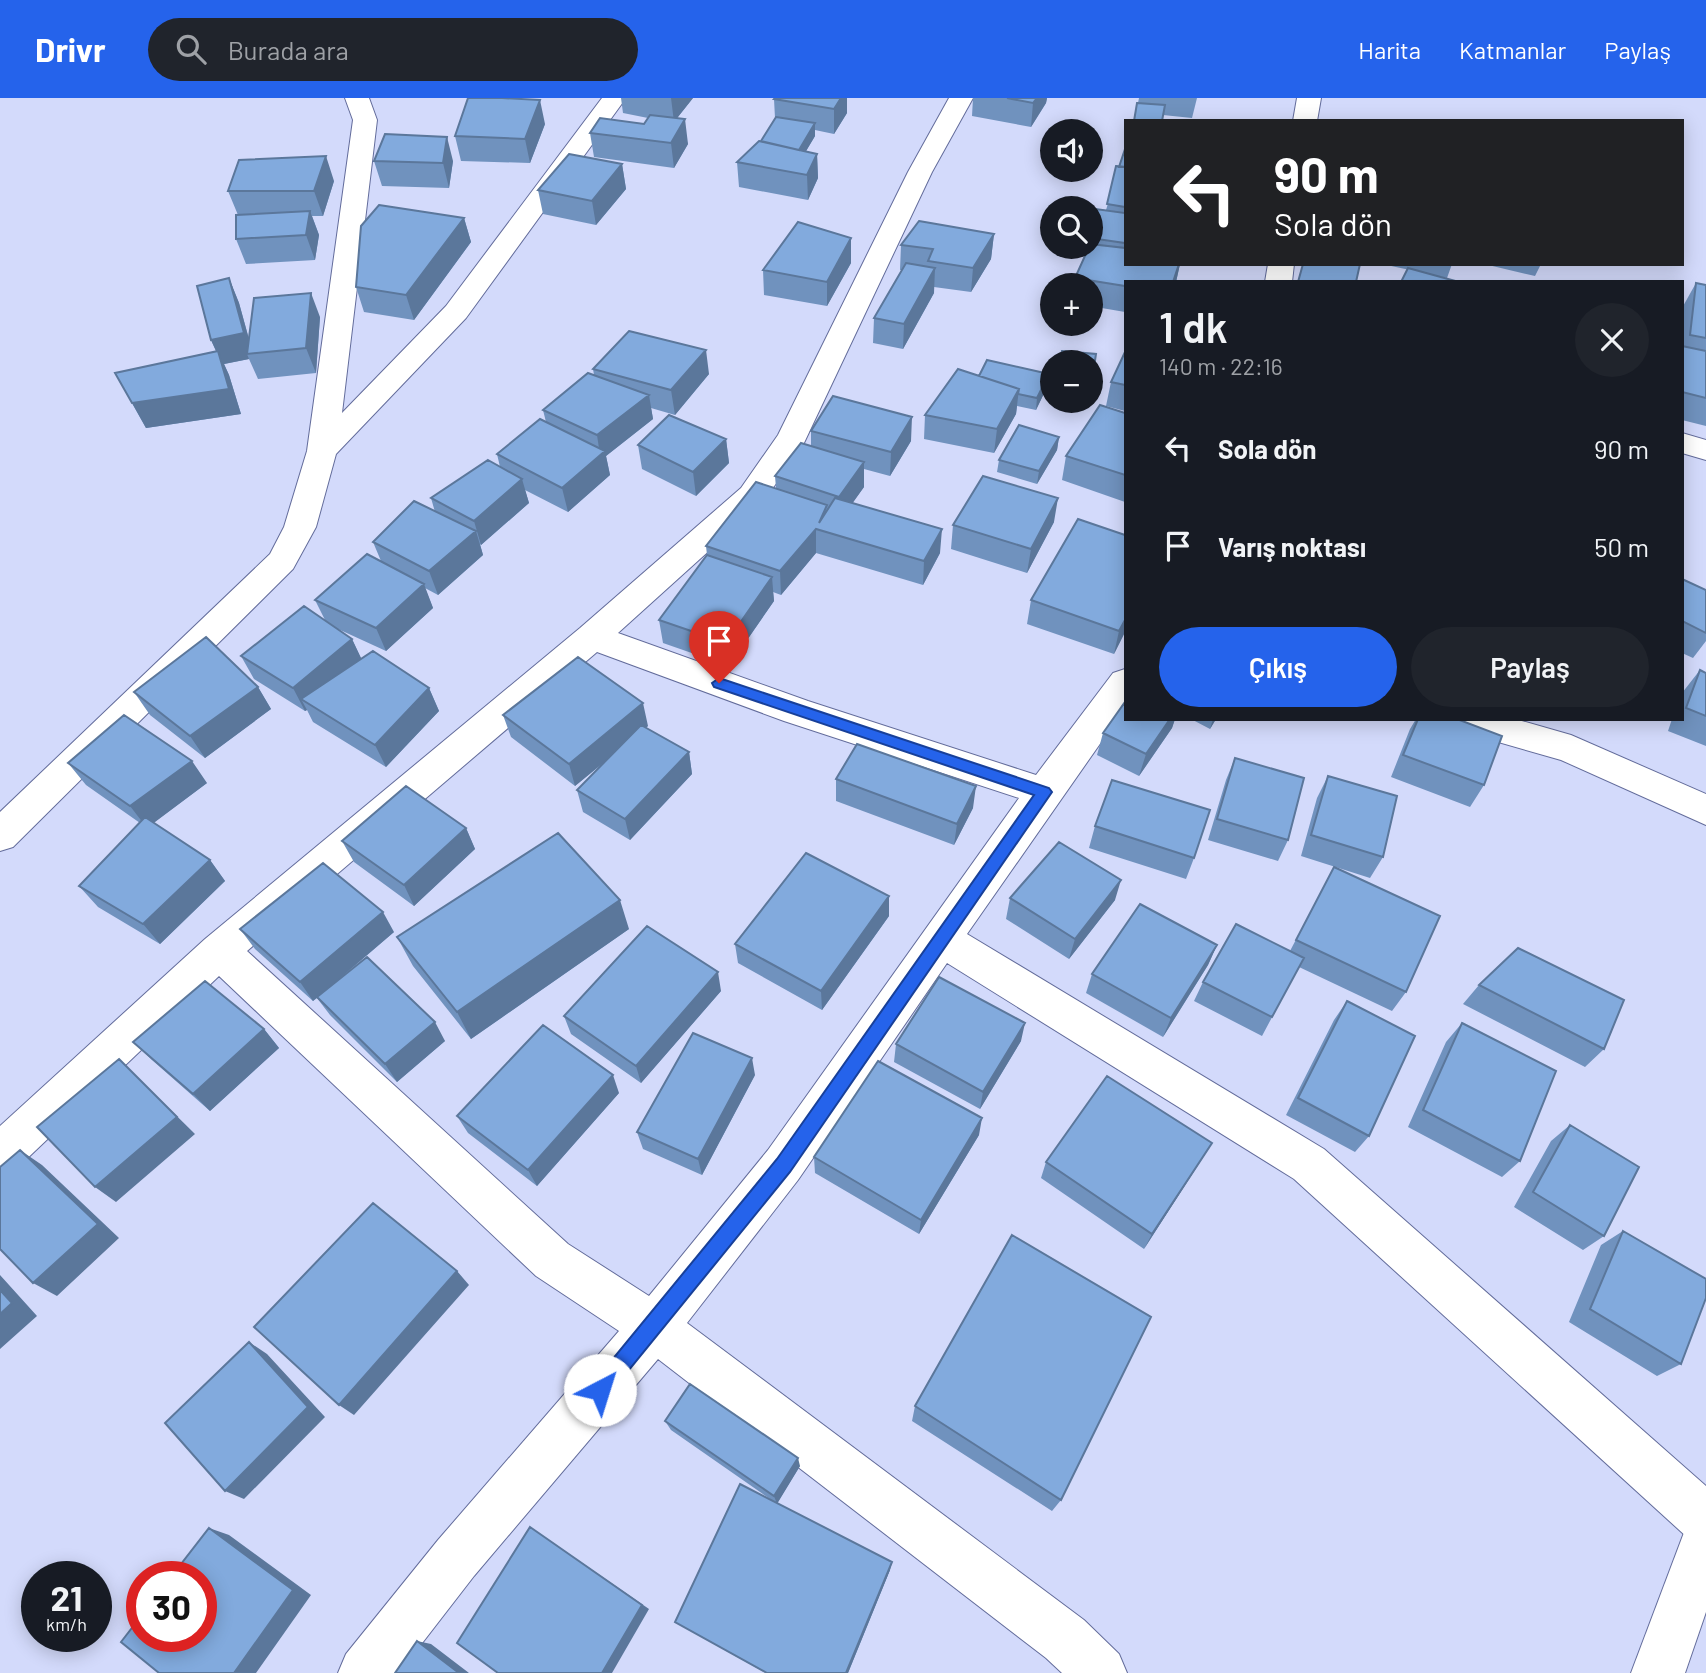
<!DOCTYPE html>
<html lang="tr">
<meta charset="utf-8">
<style>
body{margin:0;font-family:Barlow,sans-serif;background:#20242c;color:#f1f3f6;height:100vh;display:flex;flex-direction:column;font-size:26px;white-space:nowrap}
*{box-sizing:border-box;margin:0}
p{font-size:23px;color:#9ea1a6}
.icon{flex:none;width:38px;height:38px;fill:none;stroke:currentColor;stroke-width:2;stroke-linecap:round;stroke-linejoin:round}
.map{position:relative;flex:1;overflow:hidden}
.drawer{position:absolute;left:1124px;top:182px;width:560px;height:441px;display:flex;flex-direction:column;background:#171b24;border-radius:0px;box-shadow:0 4px 18px #0003}
.drawer>*{flex:none}
.banner{position:absolute;left:1124px;top:21px;width:560px;height:147px;border-radius:0px;box-shadow:0 4px 18px #0003;background:#202124;color:#fff;overflow:hidden}
.tools{position:absolute;left:1040px;top:21px;display:grid;gap:14px}
.tools a{display:grid;place-items:center;width:63px;height:63px;border-radius:50%;background:#171b24;box-shadow:0 4px 18px #0003;font-size:35px}
.speed{position:absolute;left:21px;top:1463px;display:flex;gap:14px;font-size:35px;font-weight:700;text-align:center}
.speed>*{display:grid;place-content:center;width:91px;height:91px;border-radius:50%;background:#171b24;box-shadow:0 4px 18px #0003;line-height:1}
.speed small{font-size:18px;font-weight:400}
.speed .limit{border:10px solid #d22;background:#fff;color:#111}
.pin{position:absolute;display:grid;place-items:center;width:60px;height:60px;color:#fff;margin:-72px -30px;border-radius:50% 50% 50% 0;rotate:-45deg;box-shadow:0 0 7px #0007}
.pin .icon{rotate:45deg}
.me{position:absolute;width:77px;margin:-38px;rotate:40deg;stroke-linejoin:round;filter:drop-shadow(0 0 5px #0008)}
.turn{display:flex;align-items:center;gap:24px;height:147px;padding:0 35px;font-size:32px}
.turn .icon{width:91px;height:91px;stroke-width:2.5}
.turn b{display:block;font-size:49px;line-height:60px}
.round{display:grid;place-items:center;flex:none;width:74px;height:74px;border-radius:37px;background:#20242c}
.summary{display:flex;align-items:center;justify-content:space-between;height:119px;padding:0 35px}
h1{font-size:42px;font-weight:600;line-height:52px}
.primary-button{display:flex;gap:14px;margin-top:auto;padding:14px 35px}
.primary-button a{flex:1;height:80px;border-radius:42px;background:#2563eb;color:#fff;font-size:28px;font-weight:600;line-height:80px;text-align:center}
.primary-button a+a{background:#20242c;color:#f1f3f6}
ul{padding:0;list-style:none}
li{display:flex;align-items:center;gap:21px;height:98px;padding:0 35px}
li div{flex:1}
li b{display:block;font-size:26px}
li em{font-style:normal}
header{display:flex;align-items:center;gap:42px;box-sizing:border-box;height:98px;padding:0 35px;background:#2563eb;color:#fff}
header strong{font-size:33px}
nav{display:flex;gap:38px;margin-inline-start:auto;font-size:24px}
.search{width:490px;height:63px;background:#20242c;display:flex;align-items:center;gap:18px;box-sizing:border-box;padding:0 24px;border-radius:38px;color:#9ea1a6;font-size:26px}
.map>svg:first-child{display:block}
.lines{fill:none;stroke-linecap:round;stroke-linejoin:round}
.minor-casing{stroke:#636c9b;stroke-width:2}
.tertiary-casing{stroke:#636c9b;stroke-width:2}
.minor{fill:#fff;fill-rule:evenodd}
.tertiary{fill:#fff;fill-rule:evenodd}
.wall{fill:#7092be}
.shaded-wall{fill:#5b779b}
.building{fill:#82aadd;stroke:#5b779b;stroke-width:2}
.route{fill:#2563eb;stroke:#184099;stroke-width:2}
</style>
<header>
<strong>Drivr</strong>
<div class="search"><svg class="icon" aria-label="search" viewBox="0 0 24 24"><circle cx="10" cy="10" r="6"/><path d="M15 15l6 6"/></svg>Burada ara</div>
<nav><a>Harita</a><a>Katmanlar</a><a>Paylaş</a></nav>
</header>
<div class="map">
<svg width="1706" height="1575" viewBox="0 0 1706 1575">
<rect width="100%" height="100%" fill="#d3dafb"/>
<g class="lines">
<defs>
<path id="minor" d="M345 0H369L377 22 342 315 446 208 602 0H626L466 220 336 356 316 429 293 471 13 749 0 753V714L270 456 284 429 307 353 353 22Z
M949 0H973L932 74 803 347 763 404 618 535 808 603 1036 677 1113 575 1125 571V610L967 836 1324 1051 1706 1388V1447L1688 1440 1294 1081 947 865 798 1082 687 1225 1084 1522 1119 1556 1127 1575H1062L1046 1560 658 1261 474 1478 399 1575H338L346 1556 438 1442 619 1233 536 1178 219 878 15 1072 0 1078V1028L205 841 580 530 741 390 778 337 908 74ZM597 554 784 623 1019 700 768 1052 649 1198 568 1146 247 853Z
M1297 0H1321L1317 23H1293Z
M1268 166H1294L1292 184H1265Z
M1682 335 1706 342V362L1682 355Z
M1447 621H1515L1571 637 1706 696V727L1561 662 1453 631Z"/>
<path id="tertiary" d="M1706 1417V1514L1685 1575H1631L1688 1424Z"/>
</defs>
<use href="#minor" class="minor-casing"/>
<use href="#tertiary" class="tertiary-casing"/>
<use href="#minor" class="minor"/>
<use href="#tertiary" class="tertiary"/>
</g>
<path class="wall" d="M621 0H693L677 20 688 46 674 70 594 59 590 35 644 26 648 20 623 15Z
M775 0H847V15L834 36 815 32V38L806 53 817 56 818 80 808 102 739 89 737 64 761 43 775 20 774 1Z
M973 0H1047L1046 5 1031 29 972 18Z
M1139 0H1197L1192 20 1163 17 1138 5Z
M545 26 530 65 461 63 455 38Z
M1125 51V166H1180L1176 184H1125V214L1090 208V187H1074L1075 180 1084 159V149H1090V110L1106 112Z
M374 63H453L449 90 382 88Z
M622 66 626 91 596 127 543 116 538 92Z
M334 83 323 118H312L319 137 315 162 246 166 236 141 238 117 228 93Z
M464 120 471 144 414 222 364 214 356 189Z
M994 136 991 161 971 194 934 189V195L903 251 873 245 874 220 902 172H900L901 147Z
M851 140V165L827 208 764 197 763 172Z
M1382 166H1452L1447 180Z
M1484 166H1541L1535 178Z
M229 180 239 205 249 241 320 219 316 275 258 281 249 261 224 266 229 277 241 316 146 330 115 275 216 253 211 242Z
M1696 185 1706 187V328L1682 322V210Z
M1125 254V313L1106 308 1111 284Z
M593 271 709 276 675 317 651 310 653 321 606 358 610 377 568 414 525 392 529 405 481 447 480 446 483 457 438 497 425 490 433 510 386 553 338 531 352 541 361 561 429 590 439 613 386 669 313 624 307 612 305 613 254 581 241 558 325 522 315 502 381 463 373 444 435 414 431 400 500 369 497 356 546 324 543 312 594 277Z
M979 278 1047 289 1036 312 1017 308 1016 316 994 355 924 341 925 317Z
M1125 315V404L1062 382 1066 358Z
M811 333 911 343 890 378 864 371V389L852 405 940 455 923 487 816 455 781 497 773 494 774 503 729 568 663 545 659 522 707 457 706 448 776 390 775 378 811 348Z
M1059 339 1057 352 1037 386 997 374 999 362Z
M726 341 729 365 696 398 642 371 638 347Z
M1054 424 1027 475 951 451 953 427Z
M1125 437V534L1114 556 1027 526 1031 502Z
M1682 481 1706 492V543L1693 560 1682 555Z
M1700 572 1706 575V648L1668 633 1672 621H1682V595Z
M258 589 271 611 205 660 150 617 134 594Z
M503 617 648 628 645 630 689 654 692 676 630 742 583 714 577 692 608 661 575 688 511 639Z
M1125 621H1175L1172 630 1139 678 1097 657 1103 635Z
M1191 621H1216L1210 631Z
M1416 621H1457L1484 687 1470 709 1391 679 1410 631Z
M1235 660 1288 742 1278 763 1208 742 1226 682Z
M68 665 207 685 153 725 210 762 225 783 160 846 98 809 79 788 140 725 86 687Z
M1328 678 1383 759 1370 780 1301 758 1317 700Z
M836 681 973 710 954 747 836 703Z
M1095 728 1194 760 1186 781 1089 750Z
M466 730 475 751 414 808 354 764 342 743Z
M1334 769 1406 894 1392 913 1299 869 1262 938 1194 903 1203 884 1290 853Z
M889 798V818L822 912 738 865 735 846Z
M1010 800 1115 802 1069 861 1006 821Z
M240 831 394 834 344 877 445 943 397 984 330 917 317 900 313 903 255 851Z
M629 831 471 941 413 868 397 839Z
M1217 847 1208 867 1163 939 1086 895 1092 876Z
M1479 887 1604 951 1585 969 1463 906Z
M721 893 641 985 571 936 564 918Z
M1347 903 1369 1038 1355 1054 1286 1017 1334 922Z
M1462 925 1520 1063 1502 1079 1408 1029 1446 944Z
M264 931 279 950 210 1013 152 962 133 944Z
M1021 943 980 1011 894 964 896 946Z
M755 977 702 1077 643 1051 637 1034Z
M619 995 537 1088 468 1035 457 1018Z
M1570 1027 1604 1138 1583 1152 1514 1109 1551 1043Z
M979 1037 919 1136 815 1075 814 1059Z
M1212 1045 1144 1151 1041 1080 1046 1064Z
M1623 1133 1681 1266 1657 1278 1569 1224 1601 1147Z
M915 1308 1061 1402 1052 1413 912 1323Z
M665 1323 800 1368 777 1405 890 1472 848 1575H766L675 1524 770 1401 671 1332Z"/>
<path class="shaded-wall" d="M671 0H693L674 24Z
M841 0H847V15L834 36V11Z
M1037 0H1047L1046 5 1031 29 1033 5Z
M540 2 545 26 530 65 525 41Z
M685 21 688 46 674 70 671 45Z
M815 25V38L799 65 798 52Z
M447 39 453 63 449 90 443 65Z
M817 56 818 80 808 102 807 77Z
M326 58 334 83 323 118 314 93Z
M622 66 626 91 596 127 592 103Z
M310 113 319 137 315 162 306 137Z
M464 120 471 144 414 222 406 197Z
M994 136 991 161 971 194 973 170Z
M851 140V165L827 208V184Z
M1179 166H1180L1176 184H1173Z
M935 170 934 195 903 251 904 226Z
M229 180 239 205 253 256H247L249 261 224 266 229 277 241 316 146 330 132 305 222 266 211 242Z
M311 195 320 219 316 275 306 250Z
M706 252 709 276 675 317 671 292Z
M1049 276 1047 289 1036 312 1037 300Z
M1019 291 1016 316 994 355 997 331Z
M649 297 653 321 606 358 610 377 568 414 562 390 600 357 597 337Z
M912 319 911 343 890 378 891 354Z
M1059 339 1057 352 1037 386 1039 373Z
M726 341 729 365 696 398 693 374Z
M864 364V389L840 423 839 399Z
M522 381 529 405 481 447 474 423Z
M1058 400 1054 424 1027 475 1031 451Z
M816 431V455L781 497 780 473Z
M942 431 940 455 923 487 924 463Z
M476 433 483 457 438 497 429 473Z
M772 479 774 503 729 568 726 545Z
M424 486 433 510 386 553 376 530Z
M1125 522V534L1114 556 1119 533Z
M352 541 363 564 301 601 307 612 305 613 293 590Z
M258 589 271 611 205 660 190 638Z
M429 590 439 613 386 669 375 647Z
M643 605 648 628 575 688 569 666Z
M1170 621H1175L1172 630 1139 678 1146 656Z
M1213 621H1216L1210 631Z
M689 654 692 676 630 742 625 721Z
M192 663 207 685 147 730 130 708Z
M976 688 973 710 954 747 957 726Z
M466 730 475 751 414 808 404 787Z
M210 762 225 783 160 846 143 826Z
M1121 782 1115 802 1069 861 1075 841Z
M889 798V818L822 912 821 893Z
M620 802 629 831 471 941 457 914Z
M383 814 394 834 313 903 300 884Z
M1217 847 1208 867 1163 939 1171 920Z
M718 874 721 893 641 985 636 968Z
M435 924 445 943 397 984 385 966Z
M1025 925 1021 943 980 1011 983 994Z
M264 931 279 950 210 1013 193 996Z
M752 960 755 977 702 1077 698 1061Z
M119 961 195 1036 116 1104 95 1089Z
M613 977 619 995 537 1088 528 1072Z
M982 1020 979 1037 919 1136 921 1122Z
M1212 1045 1202 1061 1144 1151 1152 1136Z
M20 1052 42 1067 119 1140 57 1198 33 1185Z
M457 1173 469 1187 354 1317 339 1307Z
M0 1177 37 1218 0 1251Z
M249 1244 267 1256 325 1319 244 1401 225 1393Z
M798 1360 800 1368 777 1406 774 1398Z
M530 1429 649 1511 612 1575H602Z
M209 1430 229 1437 311 1497 256 1575H234Z
M892 1464 890 1472 848 1575H846Z
M417 1543 431 1546 469 1575H459Z"/>
<path class="building" d="M468 0H502L540 2 525 41 455 38Z
M775 0H841L834 11 774 1Z
M1007 0H1037L1033 5Z
M1137 5 1165 7 1162 23H1134Z
M650 17 685 21 671 45 590 35 600 20 644 26Z
M776 19 815 25 799 52 761 43Z
M385 36 447 39 443 65 374 63Z
M759 43 817 56 807 77 737 64Z
M1125 51V69H1119Z
M569 56 622 66 592 103 538 92Z
M326 58 314 93H228L239 62Z
M1116 68 1125 69V109L1107 106Z
M379 107 464 120 406 197 356 189 361 128Z
M1088 110 1125 115V145L1090 140V110Z
M310 113 306 137 236 141V117Z
M919 123 994 136 973 170 928 163 933 151 901 147Z
M798 124 851 140 827 184 763 172Z
M1090 146 1125 150V166H1179L1173 184H1125V188L1075 180 1089 149H1090Z
M906 165 935 170 904 226 874 220Z
M1303 166H1360L1356 184H1298Z
M1408 170 1459 184H1401Z
M229 180 244 235 211 242 197 188Z
M1696 185 1706 187V240L1690 237Z
M311 195 306 250 247 256 254 200Z
M629 233 706 252 671 292 593 271Z
M1682 248 1706 253V300L1682 294Z
M218 253 229 291 132 305 115 275Z
M1062 253 1096 256 1091 289 1090 264H1060Z
M1125 254V287L1111 284Z
M987 262 1049 276 1037 300 1018 296 1019 291 979 278Z
M958 271 1019 291 997 331 925 317Z
M588 275 649 297 597 337 543 312Z
M833 298 912 319 891 354 811 333Z
M1100 307 1125 315V377L1066 358Z
M669 317 726 341 693 374 638 347Z
M540 321 605 353 562 390 497 356Z
M1019 327 1059 339 1039 373 999 362Z
M801 345 864 364 839 399 775 378Z
M488 362 522 381 474 423 431 400Z
M983 378 1058 400 1031 451 953 427Z
M756 384 827 407 819 425 835 400 942 431 924 463 816 431 780 473 706 448Z
M414 403 476 433 429 473 373 444Z
M1078 421 1125 437V522L1119 533 1031 502Z
M367 456 424 486 376 530 315 502Z
M707 457 772 479 726 545 659 522Z
M1682 481 1706 492V535L1682 523Z
M304 508 352 541 293 590 241 558Z
M206 539 258 589 190 638 134 594Z
M373 553 429 590 375 647 301 601Z
M578 559 643 605 569 666 503 617Z
M1700 572 1706 575V618L1686 610Z
M1125 604V621H1170L1146 656 1103 635Z
M124 617 192 663 130 708 68 665Z
M1418 621H1457L1502 638 1484 687 1403 657Z
M641 627 689 654 625 721 577 692Z
M857 646 976 688 957 726 836 681Z
M1235 660 1304 680 1288 742 1217 721Z
M1328 678 1397 698 1383 759 1311 737Z
M1112 682 1210 712 1194 760 1095 728Z
M406 688 466 730 404 787 342 743Z
M145 719 210 762 143 826 79 788Z
M558 735 620 802 457 914 397 839Z
M1059 744 1121 782 1075 841 1010 800Z
M806 755 889 798 821 893 735 846Z
M323 765 383 814 300 884 240 831Z
M1334 769 1440 818 1406 894 1296 842Z
M1140 806 1217 847 1171 920 1092 876Z
M1236 826 1304 860 1272 919 1203 884Z
M647 828 718 874 636 968 564 918Z
M1518 850 1624 902 1604 951 1479 887Z
M367 859 435 924 385 966 317 899Z
M939 879 1025 925 983 994 896 946Z
M205 883 264 931 193 996 133 944Z
M1347 903 1415 938 1369 1038 1298 1000Z
M1462 925 1556 973 1520 1063 1423 1012Z
M543 927 613 977 528 1072 457 1018Z
M693 935 752 960 698 1061 637 1034Z
M119 961 177 1019 95 1089 37 1029Z
M878 963 982 1020 921 1122 814 1059Z
M1107 978 1212 1045 1152 1136 1046 1064Z
M1570 1027 1639 1069 1604 1138 1533 1094Z
M20 1052 98 1126 33 1185 0 1151V1069Z
M373 1105 457 1173 339 1307 254 1229Z
M1623 1133 1706 1181V1200L1681 1266 1590 1211Z
M1012 1137 1151 1219 1061 1402 915 1308Z
M0 1192 12 1205 0 1216Z
M249 1244 308 1309 225 1393 165 1325Z
M690 1286 798 1360 774 1398 665 1323Z
M740 1386 892 1464 846 1575H767L675 1524Z
M530 1429 642 1507 602 1575H498L457 1545Z
M209 1430 293 1492 234 1575H159L121 1544 142 1517V1538H201V1479H171Z
M417 1543 459 1575H395Z"/>
<path class="route" d="M719 580 1049 690 1052 694 790 1074 607 1299 600 1302 593 1299 590 1292 593 1285 777 1061 1034 697 714 589 712 585Z"/>
</svg>
<div class="tools">
<a><svg class="icon" aria-label="sound" viewBox="0 0 24 24"><path d="M4 9h4l5-4v14l-5-4H4zM17 9q2 3 0 6"/></svg></a>
<a><svg class="icon" aria-label="search" viewBox="0 0 24 24"><circle cx="10" cy="10" r="6"/><path d="M15 15l6 6"/></svg></a>
<a>+</a>
<a>−</a>
</div>
<div class="speed"><div>21<small>km/h</small></div><div class="limit">30</div></div>
<div class="pin" style="left:719px;top:585px;background:#d93025"><svg class="icon" aria-label="arrive" viewBox="0 0 24 24"><path d="M6 21V4h12l-3 4 3 4H6"/></svg></div>
<svg class="me" style="left:600px;top:1292px" viewBox="-20 -20 40 40"><circle r="19" fill="#fff"/><path d="M0-13L10 11 0 6-10 11z" fill="#2563eb"/></svg>
<div class="banner">
<div class="turn"><svg class="icon" aria-label="left" viewBox="0 0 24 24"><path d="M17 20v-9H6M10 6l-5 5 5 5"/></svg><div><b>90 m</b>Sola dön</div></div>
</div>
<section class="drawer">
<div class="summary"><div><h1>1 dk</h1><p>140 m · 22:16</p></div><a class="round"><svg class="icon" aria-label="close" viewBox="0 0 24 24"><path d="M6 6l12 12M18 6L6 18"/></svg></a></div>
<ul>
<li><svg class="icon" aria-label="left" viewBox="0 0 24 24"><path d="M17 20v-9H6M10 6l-5 5 5 5"/></svg><div><b>Sola dön</b></div><em>90 m</em></li>
<li><svg class="icon" aria-label="arrive" viewBox="0 0 24 24"><path d="M6 21V4h12l-3 4 3 4H6"/></svg><div><b>Varış noktası</b></div><em>50 m</em></li>
</ul>
<div class="primary-button"><a>Çıkış</a><a>Paylaş</a></div>
</section>
</div>
